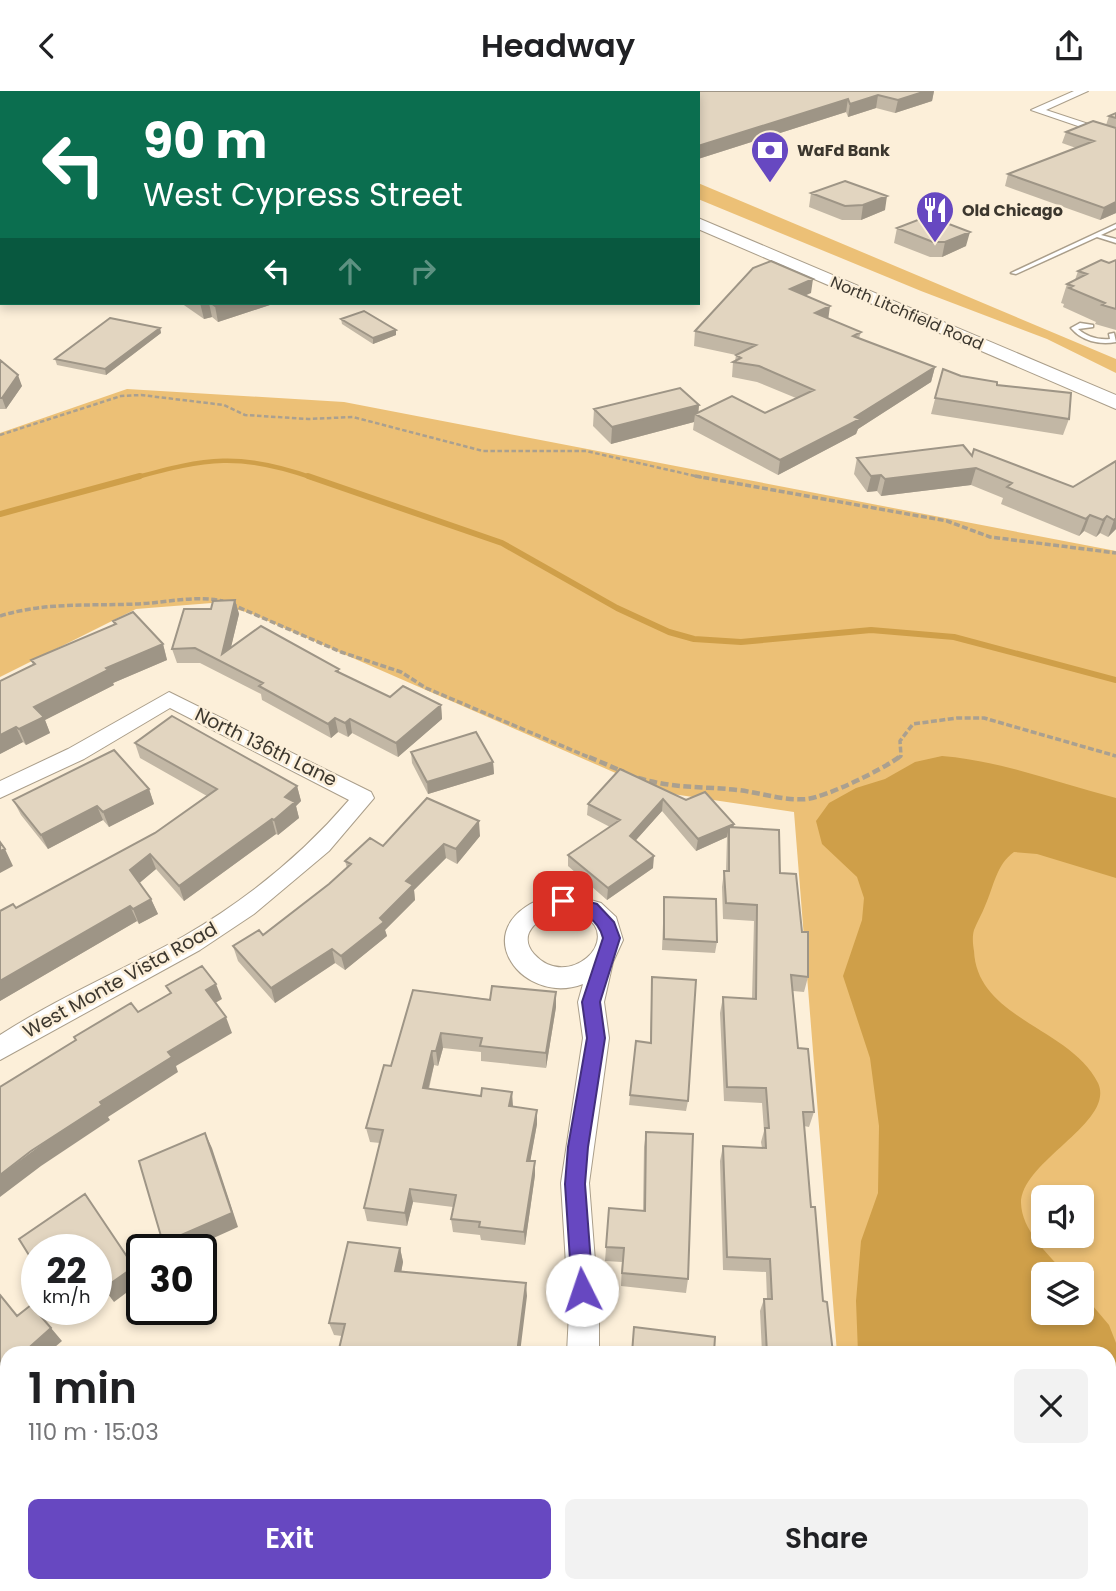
<!DOCTYPE html>
<meta charset="utf-8">
<style>
body{margin:0;font-family:Poppins,sans-serif;background:#f2f2f2;color:#202124;height:100vh;display:flex;flex-direction:column;font-size:26px;white-space:nowrap}
*{box-sizing:border-box;margin:0}
p{font-size:23px;color:#757577}
.icon{flex:none;width:38px;height:38px;fill:none;stroke:currentColor;stroke-width:2;stroke-linecap:round;stroke-linejoin:round}
.map{position:relative;flex:1;overflow:hidden}
.side{position:absolute;left:0px;top:1255px;width:1116px;height:247px;display:flex;flex-direction:column;background:#fff;border-radius:21px 21px 0 0;box-shadow:0 4px 10px #0003}
.side>*{flex:none}
.hud{position:absolute;left:0px;top:0px;width:700px;height:214px;box-shadow:0 4px 10px #0003;background:#0b6e4f;color:#fff;overflow:hidden}
.fabs{position:absolute;left:1031px;top:1094px;display:grid;gap:14px}
.fabs a{display:grid;place-items:center;width:63px;height:63px;border-radius:10px;background:#fff;box-shadow:0 4px 10px #0003;font-size:35px}
.speed{position:absolute;left:21px;top:1143px;display:flex;gap:14px;font-size:35px;font-weight:700;text-align:center}
.speed>*{display:grid;place-content:center;width:91px;height:91px;border-radius:50%;background:#fff;box-shadow:0 4px 10px #0003;line-height:1}
.speed small{font-size:18px;font-weight:400}
.speed .limit{border:4px solid #111;border-radius:10px;background:#fff;color:#111}
.pin{position:absolute;display:grid;place-items:center;width:60px;height:60px;color:#fff;margin:-30px;border-radius:14px;box-shadow:0 4px 10px #0006}
.me{position:absolute;width:77px;margin:-38px;rotate:356deg;stroke-linejoin:round;filter:drop-shadow(0 0 5px #0008)}
.turn{display:flex;align-items:center;gap:24px;height:147px;padding:0 28px;font-size:32px}
.turn .icon{width:91px;height:91px;stroke-width:2.5}
.turn b{display:block;font-size:49px;line-height:60px}
.lanes{display:flex;align-items:center;height:66px;padding:0 28px;background:#0003;justify-content:center;gap:35px;direction:ltr}
.lanes .off{opacity:.35}
.round{display:grid;place-items:center;flex:none;width:74px;height:74px;border-radius:10px;background:#f2f2f2}
.overview{display:flex;align-items:center;justify-content:space-between;height:119px;padding:0 28px}
h1{font-size:42px;font-weight:600;line-height:52px}
.button{display:flex;gap:14px;margin-top:auto;padding:14px 28px}
.button a{flex:1;height:80px;border-radius:10px;background:#6748c1;color:#fff;font-size:28px;font-weight:600;line-height:80px;text-align:center}
.button a+a{background:#f2f2f2;color:#202124}
header{display:flex;justify-content:space-between;align-items:center;height:91px;padding:0 28px;background:#fff;font-size:32px;font-weight:600}
.map>svg:first-child{display:block}
.green{fill:#ecc076;fill-rule:evenodd}
.water{fill:#cf9f49}
.lines{fill:none;stroke-linecap:round;stroke-linejoin:round}
.stream-far1{stroke:#cf9f49;stroke-width:4.5}
.stream{stroke:#cf9f49;stroke-width:6}
.lane-casing{stroke:#aa9e8a;stroke-width:3}
.street-casing{stroke:#aa9e8a;stroke-width:2}
.secondary-casing{stroke:#aa9e8a;stroke-width:2}
.primary-casing{stroke:#fff;stroke-width:3}
.path-far2{stroke:#aaa090;stroke-width:2.5;stroke-dasharray:4.5 2.5;stroke-linecap:butt}
.path-far1{stroke:#aaa090;stroke-width:3.5;stroke-dasharray:6 2.5;stroke-linecap:butt}
.path{stroke:#aaa090;stroke-width:4.5;stroke-dasharray:8 3.5;stroke-linecap:butt}
.lane{fill:#fff;fill-rule:evenodd}
.street{fill:#fff;fill-rule:evenodd}
.secondary{fill:#fff;fill-rule:evenodd}
.primary{fill:#d9bd88;fill-rule:evenodd}
.wall{fill:#c2b7a5}
.shaded-wall{fill:#9e9586}
.building{fill:#e2d5c0;stroke:#9e9586;stroke-width:2}
.route{fill:#6748c1;stroke:#432f7d;stroke-width:2}
.labels{text-anchor:middle;dominant-baseline:central;stroke-width:5;stroke-linejoin:round;paint-order:stroke}
.far-poi-label{font-size:16px;font-weight:bold;fill:#3c372e;stroke:#fcefd9;text-anchor:start}
.far-street-label{font-size:16px;fill:#3c372e;stroke:#fcefd9}
.street-label{font-size:19px;fill:#3c372e;stroke:#fcefd9}
</style>
<header><svg class="icon" aria-label="back" viewBox="0 0 24 24"><path d="M15 5l-7 7 7 7"/></svg>Headway<svg class="icon" aria-label="share" viewBox="0 0 24 24"><path d="M12 15V3M7 8l5-5 5 5M5 13v7h14v-7"/></svg></header>
<div class="map">
<svg width="1116" height="1500" viewBox="0 0 1116 1500">
<rect width="100%" height="100%" fill="#fcefd9"/>
<path class="green" d="M698 92 1116 268V282L1047 248 921 200 698 108Z
M127 298 344 311 1116 460V1500H856V1495L1110 1494V1262H837L794 721 659 701 250 522 212 512 136 518 0 586V342ZM1043 1106H1082V1144H1043ZM1043 1183H1082V1222H1043Z"/>
<path class="water" d="M942 665C1003 670 1057 692 1116 707V787L1037 763 1014 761C996 774 994 795 985 815 982 823 977 831 974 839 972 846 973 854 974 860 977 928 1071 937 1098 992 1116 1031 1021 1070 1021 1112 1022 1140 1048 1163 1066 1183H1043V1222H1082V1202L1109 1234 1116 1252V1500H907L909 1494H1110V1262H858L856 1210 861 1150 878 1102 879 1035 870 967 843 885 862 829 864 807 857 786 822 753 816 730 829 712 856 697 885 688 915 671Z"/>
<g class="lines">
<path class="stream-far1" d="M134 387C207 367 239 361 313 387"/>
<path class="stream" d="M308 385 502 452 617 517 669 541 694 548 741 551 871 539 954 546 1116 589
M0 423 140 385"/>
<defs>
<path id="lane" d="M0 12H2V14H0Z
M1116 133V137L1101 144 1116 148V152L1097 146 1016 183 1011 182Z
M1080 232 1093 234V236L1078 238C1087 246 1098 249 1110 248L1109 243 1114 242 1116 251C1099 254 1082 250 1071 237Z"/>
<path id="street" d="M1074 0H1088L1046 19 1116 42V48L1031 19Z
M169 601 371 701 374 707 329 760 254 823 200 859 0 969V944C59 906 123 879 184 845 246 809 302 764 349 709L170 617 84 668 0 707V690L68 658Z
M563 801 601 812 616 826 623 849 613 871 604 911 609 947 589 1092 599 1222V1262H567L569 1222 561 1092 583 947 578 911 583 893C519 918 455 826 563 801ZM563 819C569 821 578 822 584 825 624 848 568 901 534 863 515 841 543 824 563 819Z
M7 1392V1434L0 1437V1395Z
M546 1494H582V1500H546Z"/>
<path id="secondary" d="M380 0H396L398 2H381Z
M421 0H437L439 2H422Z
M698 127 1116 304V318L698 138Z"/>
<path id="primary" d="M567 0H587L566 2Z
M608 0H628L607 2Z
M2 165V177L0 178V166Z"/>
</defs>
<use href="#lane" class="lane-casing"/>
<use href="#street" class="street-casing"/>
<use href="#secondary" class="secondary-casing"/>
<use href="#primary" class="primary-casing"/>
<path class="path-far2" d="M0 344 121 305 141 304 224 314 245 324 308 328 353 326 483 360H586L704 387"/>
<path class="path-far1" d="M695 385 947 430 990 446 1116 462
M231 513 341 561 401 581 426 597 593 668
M0 525C45 511 89 515 136 513 166 512 193 504 223 510
M897 668 901 665 900 650 913 633 957 627H984L1116 665"/>
<path class="path" d="M589 666 624 681
M638 687C676 698 701 695 738 699 762 702 784 710 807 708 826 706 884 678 899 666"/>
<use href="#lane" class="lane"/>
<use href="#street" class="street"/>
<use href="#secondary" class="secondary"/>
<use href="#primary" class="primary"/>
</g>
<path class="wall" d="M698 0H934L932 10 895 22 876 17 848 26 846 21 698 68Z
M1116 22V122L1100 129 1005 95 1008 83 1076 57 1062 52 1066 41 1106 34 1109 25Z
M811 102 885 119 861 129H842L809 116Z
M897 137 966 155 942 166H930L894 152Z
M1116 169V239L1095 233 1096 231 1063 216 1064 213 1061 212 1067 193 1075 189 1078 180 1109 172Z
M811 202 806 204 828 228 861 241 859 247 935 276 931 291 858 338 856 343 778 384 693 339 694 331 611 353 593 335 594 318 699 314 698 322H765L796 307 757 291 732 286 733 271 735 270 736 264 694 255 695 240Z
M181 212H276L218 231 212 226 204 228Z
M341 228 396 239V244L373 253 342 233Z
M160 237 161 242 106 284 57 274 55 268Z
M0 269 22 295 6 318H0Z
M943 278 961 285 997 294 1069 328 1063 344 931 323Z
M972 365 1073 396 1116 370V438L1108 446 1100 442 1096 446 1084 440 1079 445 1001 413 1003 407 971 394 881 405 877 400 867 401 854 383 857 367Z
M235 509 239 523 231 556 339 578V581L390 606 441 614 442 628 398 666 352 642 348 646 338 641 331 647 262 609 261 603 200 572H177L172 558 211 518Z
M113 530 163 553 167 569 113 592 114 594 45 629 50 642 26 654 23 651 0 663 33 574 31 569 114 534Z
M135 652 297 695 301 710 296 715 299 727 278 744 276 743 184 810 156 778 139 792 151 808 158 823 139 833 137 830 0 910V820L16 817 155 742 207 705 140 667Z
M411 661 493 671 494 683 428 703 412 672Z
M620 678 733 736 780 782 802 841 808 886 804 901 793 900 798 957 814 1021 809 1036 804 1035 811 1116 823 1210 833 1262H762L760 1220 764 1208H767L766 1181 723 1179 720 1070 723 1055 762 1057 761 1051 764 1040 762 1012 724 1010 720 922 723 906 752 908 754 830 723 828 722 796 724 780H726L727 746 696 760 662 720 635 750 653 777 607 809 568 775V764L610 736 587 724 588 713Z
M149 698 154 713 109 736 103 729 48 758 21 724 13 709Z
M480 745 457 773 446 767 414 799 415 809 385 839 387 845 345 879 335 872 275 912 238 870 233 855 263 844 329 793 347 777 345 770 383 755Z
M664 806 717 851 715 862 662 859Z
M652 886 688 1010 686 1020 629 1014 636 950 650 952Z
M413 899 556 916 546 977 481 970V961L443 957 438 975 434 974 429 998 513 1016 537 1019V1033L530 1070 535 1084 525 1154 481 1149 480 1144 453 1141 451 1128 453 1116 413 1111 407 1135 367 1130 364 1117 380 1052 370 1051 366 1037 391 975Z
M646 1041 688 1188 686 1202 621 1195 622 1171 605 1170 609 1117 643 1120 644 1056Z
M400 1157 403 1171 401 1181 527 1205 342 1245 334 1244 329 1232Z
M783 1494H850V1500H783Z"/>
<path class="shaded-wall" d="M926 0H934L932 10 895 22 898 9Z
M878 4 876 17 848 26 850 13Z
M848 8 846 21 698 68V55Z
M2 88V107L0 108V89Z
M887 105 885 119 861 129 863 114Z
M1116 111V122L1100 129 1104 117Z
M970 141 966 155 942 166 945 151Z
M813 188 811 202 788 212 790 198Z
M200 212H209L212 226 204 228Z
M224 212H276L218 231 215 215Z
M830 215 828 230 815 222Z
M160 237 161 242 106 284 105 278Z
M396 239V244L373 253V247Z
M935 276 931 291 858 338 856 343 778 384 780 369 855 326Z
M18 284 22 295 6 318 2 307Z
M699 314 698 325 695 323 694 331 611 353 612 336Z
M976 377 971 394 881 405 885 388Z
M881 384 877 400 867 401 871 385Z
M1090 424 1084 440 1079 445 1086 428Z
M1107 425 1100 442 1096 446 1103 429Z
M1116 427V438L1108 446 1114 429Z
M235 509 239 523 227 573 222 563Z
M163 553 167 569 113 592 114 594 45 629 50 642 26 654 19 638 34 616 106 577Z
M441 614 442 628 398 666 396 652Z
M335 627 338 641 331 647 328 633Z
M350 628 352 642 348 646 345 632Z
M16 636 23 651 0 663V644Z
M493 671 494 683 428 703 427 691Z
M297 695 301 710 296 715 299 727 278 744 274 729 285 706Z
M149 698 154 713 109 736 103 721Z
M663 708 662 720 629 757 630 745Z
M97 715 103 729 48 758 41 744Z
M272 728 276 743 184 810 179 795Z
M479 730 480 745 457 773 456 758Z
M734 733 732 744 729 736 727 746 696 760 698 748Z
M444 753 446 767 414 799 415 809 385 839 387 845 345 879 341 865 380 827 406 790Z
M5 758 13 775 0 782V760Z
M150 763 156 778 136 795 130 779Z
M654 765 653 777 607 809 608 797Z
M151 808 158 823 139 833 133 818Z
M130 815 137 830 0 910V890Z
M332 858 335 872 275 912 271 897Z
M216 893 222 908 212 914 206 899Z
M556 901V916L546 977V962Z
M226 926 232 942 176 975 178 981 108 1026 110 1029 41 1075 0 1106V1084L168 961Z
M441 942 443 957 438 975 436 960Z
M432 960 434 974 425 1011 423 997Z
M512 1001 513 1015 510 1029 509 1015Z
M537 1019V1033L528 1083 527 1070Z
M205 1042 212 1057 238 1136 189 1158H167L163 1152Z
M535 1070V1084L525 1154 524 1141Z
M410 1098 413 1111 407 1135 405 1122Z
M400 1157 403 1171 399 1193 395 1180Z
M134 1176 142 1188V1190L114 1211 105 1199 96 1205V1185Z
M526 1192 527 1205 520 1262H517Z
M63 1218H78L69 1225Z
M51 1237 62 1250 48 1262H23Z
M7 1275V1298L0 1305V1282Z
M84 1494H97L96 1500 83 1497Z
M132 1494H133L140 1500H131Z"/>
<path class="building" d="M655 0H686L691 2H649Z
M698 0H926L898 9 878 4 850 13 848 8 698 55V2H692Z
M0 21 2 22V88L0 89Z
M1116 22V27L1109 25Z
M1093 30 1116 37V111L1104 117 1008 83 1094 50 1066 41Z
M845 90 887 105 863 114 845 115 811 102Z
M928 125 970 141 945 151H933L897 137Z
M1101 169 1109 172 1116 169V218L1102 214 1105 212 1069 197 1073 195 1067 193 1087 183 1078 180Z
M771 170 813 188 790 198 830 215 815 222 861 241 853 245 935 276 855 326 860 328 780 369 695 323 732 305 765 322 814 299 759 275 733 271 741 267 736 264 756 254 695 240 753 177Z
M211 212H224L215 215Z
M364 220 396 239 373 247 341 228Z
M110 227 160 237 105 278 55 268Z
M0 269 18 284 2 307H0Z
M943 278 961 285 997 291V294L1071 302 1069 328 935 307Z
M680 297 699 314 612 336 594 318Z
M963 354 972 365 974 358 1073 396 1116 370V427L1114 429 1107 425 1103 429 1090 424 1086 428 1007 396 1012 392 976 377 885 388 881 384 871 385 857 367Z
M235 509 222 563 261 535 339 578 336 580 390 606 403 595 441 614 396 652 350 628 345 632 335 627 328 633 259 595 263 592 195 557 172 558 184 518H211L213 510Z
M133 521 163 553 106 577 108 579 34 616 44 626 19 638 16 636 0 644V590L35 573 31 569 116 533 113 530Z
M172 625 297 695 285 706 295 711 274 729 272 728 179 795 150 763 130 779 151 808 133 818 130 815 0 890V820L13 813 16 817 155 742 217 698 135 652Z
M476 641 493 671 427 691 411 661Z
M114 659 149 698 103 721 97 715 41 744 13 709Z
M620 678 686 709 705 701 734 733 698 748 663 708 630 745 654 765 608 797 568 764 620 729 588 713Z
M427 707 479 730 456 758 444 753 406 790 413 794 380 827 384 831 341 865 332 858 271 897 233 855 259 839 263 844 329 793 351 773 345 770 370 747 383 755Z
M729 736 779 739 780 782 796 783 802 841H808V886L791 884 798 957 808 958 814 1021H803L811 1116H815L823 1210 827 1211 833 1262H767L764 1208H772L770 1168 727 1166 723 1055 766 1057 765 1037H769L766 997 727 996 723 906 756 908 757 814 726 812 724 780H729Z
M0 751 5 758 0 760Z
M664 806 716 808 717 851 664 848Z
M202 875 216 893 206 899 226 926 168 961 172 966 100 1011 102 1014 31 1060 0 1084V996L76 949 74 946 131 912 138 921 171 902 166 895Z
M652 886 696 889 688 1010 630 1004 636 950 651 952Z
M492 895 556 901 546 962 480 955 482 947 441 942 436 960H432L423 997 481 1005 482 997 512 1001 509 1015 537 1019 527 1070H535L524 1141 479 1136 480 1131 451 1128 456 1104 410 1098 405 1122 364 1117 383 1039 366 1037 384 974 391 975 413 899 490 909Z
M646 1041 693 1043 688 1188 622 1182 624 1157 606 1156 609 1117 645 1120Z
M205 1042 232 1122 163 1152 139 1070Z
M85 1103 134 1176 104 1197 96 1185V1158H37V1177L19 1148Z
M348 1151 400 1157 395 1180 526 1192 517 1262H338L345 1233 329 1232Z
M0 1204 17 1225 31 1214 51 1237 23 1262H7V1275L0 1282Z
M634 1236 715 1246 714 1262H632Z
M44 1494H84L83 1497 132 1494 131 1500H41H44Z
M283 1494H502L503 1500H282Z
M789 1494H850V1500H789Z"/>
<path class="route" d="M563 804 597 813 614 831 620 847 600 911 605 947 588 1056 585 1093 593 1199 590 1206 582 1209 575 1206 572 1199 565 1093 568 1056 587 947 582 911 603 847C597 823 577 821 557 815V806Z"/>
<defs>
<symbol id="bank-pin" viewBox="-11 -11 22 30"><path d="M0 17L-7.5 6A9.5 9.5 0 1 1 7.5 6Z" fill="#6748c1" stroke="#fcefd9"/><path d="M-6-4H6V4H-6ZM0-2.3a2.3 2.3 0 1 0 0 4.6a2.3 2.3 0 1 0 0-4.6Z" fill="#fff"/></symbol>
<symbol id="restaurant-pin" viewBox="-11 -11 22 30"><path d="M0 17L-7.5 6A9.5 9.5 0 1 1 7.5 6Z" fill="#6748c1" stroke="#fcefd9"/><path d="M-5-6h1v4h1v-4h1v4h1v-4h1v5L-1.5 .5V6h-2V.5L-5-1ZM5-6V6H3V1.5H1.5Q1.5-4 5-6Z" fill="#fff"/></symbol>
</defs>
<g fill-rule="evenodd">
<use href="#bank-pin" x="748" y="37" width="44" height="60"/>
<use href="#restaurant-pin" x="913" y="97" width="44" height="60"/>
</g>
<g class="labels">
<g class="far-poi-label">
<text x="797" y="59">WaFd Bank</text>
<text x="962" y="119">Old Chicago</text>
</g>
<g class="far-street-label">
<text transform="translate(907 222) rotate(23)">North Litchfield Road</text>
</g>
<g class="street-label">
<text transform="translate(266 656) rotate(26)">North 136th Lane</text>
<text transform="translate(120 889) rotate(-29)">West Monte Vista Road</text>
</g>
</g>
</svg>
<div class="fabs">
<a><svg class="icon" aria-label="sound" viewBox="0 0 24 24"><path d="M4 9h4l5-4v14l-5-4H4zM17 9q2 3 0 6"/></svg></a>
<a><svg class="icon" aria-label="layers" viewBox="0 0 24 24"><path d="M12 4l9 5-9 5-9-5zM3 14l9 5 9-5"/></svg></a>
</div>
<div class="speed"><div>22<small>km/h</small></div><div class="limit">30</div></div>
<div class="pin" style="left:563px;top:810px;background:#d93025"><svg class="icon" aria-label="arrive" viewBox="0 0 24 24"><path d="M6 21V4h12l-3 4 3 4H6"/></svg></div>
<svg class="me" style="left:582px;top:1199px" viewBox="-20 -20 40 40"><circle r="19" fill="#fff"/><path d="M0-13L10 11 0 6-10 11z" fill="#6748c1"/></svg>
<div class="hud">
<div class="turn"><svg class="icon" aria-label="left" viewBox="0 0 24 24"><path d="M17 20v-9H6M10 6l-5 5 5 5"/></svg><div><b>90 m</b>West Cypress Street</div></div>
<div class="lanes"><svg class="icon" aria-label="left" viewBox="0 0 24 24"><path d="M17 20v-9H6M10 6l-5 5 5 5"/></svg><svg class="icon off" aria-label="ahead" viewBox="0 0 24 24"><path d="M12 20V5M6 11l6-6 6 6"/></svg><svg class="icon off" aria-label="right" viewBox="0 0 24 24"><path d="M7 20v-9h11M14 6l5 5-5 5"/></svg></div>
</div>
<section class="side">
<div class="overview"><div><h1>1 min</h1><p>110 m · 15:03</p></div><a class="round"><svg class="icon" aria-label="close" viewBox="0 0 24 24"><path d="M6 6l12 12M18 6L6 18"/></svg></a></div>
<div class="button"><a>Exit</a><a>Share</a></div>
</section>
</div>
